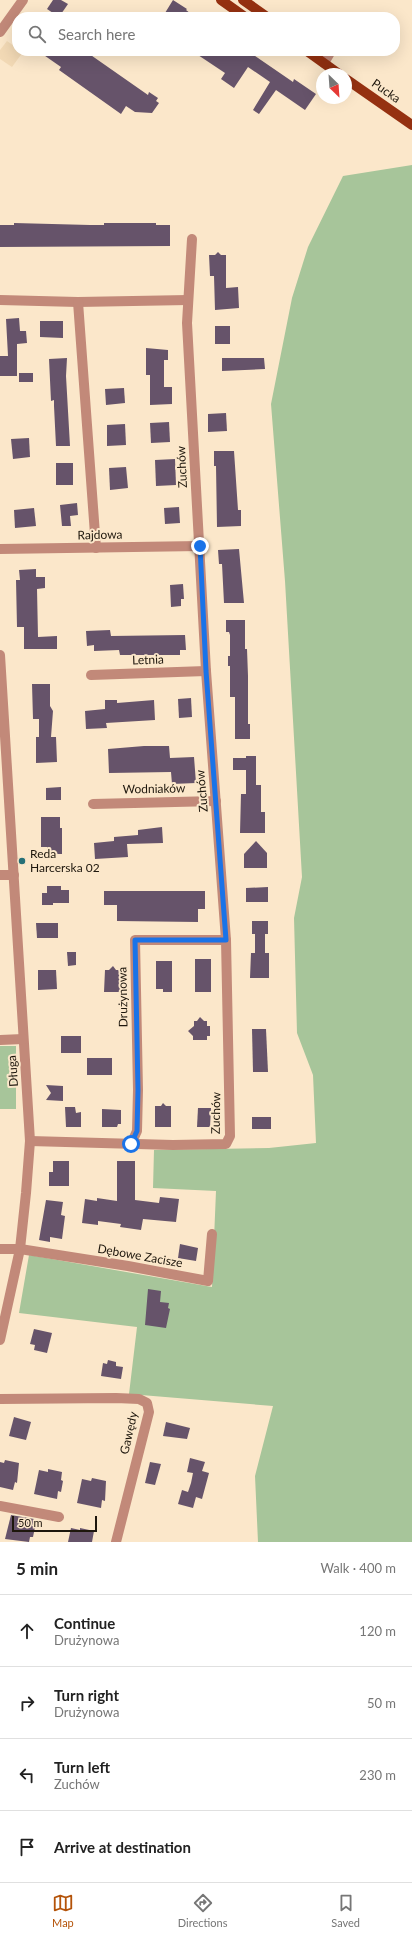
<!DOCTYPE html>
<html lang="en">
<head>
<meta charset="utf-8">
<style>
  :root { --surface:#fff; --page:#f2f2f2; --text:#222; --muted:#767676; --line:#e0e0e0; --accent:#b45309 }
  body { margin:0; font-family:Lato,sans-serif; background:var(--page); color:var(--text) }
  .compass { position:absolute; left:316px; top:68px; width:36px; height:36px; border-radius:50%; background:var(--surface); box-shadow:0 4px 16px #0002; rotate:155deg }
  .scale { position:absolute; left:12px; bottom:10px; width:85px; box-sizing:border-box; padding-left:4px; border:2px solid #1d160c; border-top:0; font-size:11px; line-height:14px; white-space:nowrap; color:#1d160c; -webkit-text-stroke:3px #fbe7ca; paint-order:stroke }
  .stop { position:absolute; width:12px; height:12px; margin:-9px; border:3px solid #1a73e8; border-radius:50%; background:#fff }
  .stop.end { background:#1a73e8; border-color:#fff; box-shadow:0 1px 4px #0008 }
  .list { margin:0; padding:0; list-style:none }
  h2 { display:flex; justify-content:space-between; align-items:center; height:52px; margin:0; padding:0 16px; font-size:17px }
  h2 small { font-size:13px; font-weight:400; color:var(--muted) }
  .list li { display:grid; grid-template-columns:26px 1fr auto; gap:12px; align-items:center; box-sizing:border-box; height:72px; padding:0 16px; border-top:1px solid var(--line) }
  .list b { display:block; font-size:15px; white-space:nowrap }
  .list p { margin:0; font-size:13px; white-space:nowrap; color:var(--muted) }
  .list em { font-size:13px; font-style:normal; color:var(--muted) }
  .icon { flex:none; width:22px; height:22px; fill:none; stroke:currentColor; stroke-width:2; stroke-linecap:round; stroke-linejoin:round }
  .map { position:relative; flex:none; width:412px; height:1542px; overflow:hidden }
  .search { position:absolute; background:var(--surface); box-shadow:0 4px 16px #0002; left:12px; right:12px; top:12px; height:44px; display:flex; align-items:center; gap:10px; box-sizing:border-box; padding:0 14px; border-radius:16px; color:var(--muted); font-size:15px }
  .sheet { height:340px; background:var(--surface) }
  nav { display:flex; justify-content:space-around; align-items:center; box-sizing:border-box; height:56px; border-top:1px solid var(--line); background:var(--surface); font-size:11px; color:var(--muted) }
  nav a { display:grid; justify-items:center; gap:2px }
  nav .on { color:var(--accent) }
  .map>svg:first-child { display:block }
</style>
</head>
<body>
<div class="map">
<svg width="412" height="1542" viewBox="0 0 412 1542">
  <rect width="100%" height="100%" fill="#fbe7ca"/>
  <polygon fill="#f2d9b5" points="7,41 17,48 17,51 23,52 12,67 0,59 0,50"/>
  <g fill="#a7c59a">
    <polygon points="412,165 412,1542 258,1542 255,1476 273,1406 129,1394 137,1327 19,1313 29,1255 212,1287 216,1191 153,1188 154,1150 269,1148 316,1143 313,1075 297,1033 294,918 302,877 285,581 271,404 292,298 308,247 343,176"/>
    <rect x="0" y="1046" width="16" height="63"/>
  </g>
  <g fill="#66536a">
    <polygon points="53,0 61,0 68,4 59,17 47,9"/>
    <polygon points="173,0 187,9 186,10 195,17 171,17 165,13"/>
    <polygon points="38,51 85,51 148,95 149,92 158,98 156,101 159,103 152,113 135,112 126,106 121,114 59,70 61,67"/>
    <polygon points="192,51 248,51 293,82 294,79 316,94 305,110 276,90 259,114 253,110 270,82 248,67 234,88 221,79 225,73"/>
    <polygon points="14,223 90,225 104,225 104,223 156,223 156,225 170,225 170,246 0,247 0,225 14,225"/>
    <polygon points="218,252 221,255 226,255 226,288 238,287 239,308 215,310 214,276 210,276 209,255 215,255"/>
    <polygon points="19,318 20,331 26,331 27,343 17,344 17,376 0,376 0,356 8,356 6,319"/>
    <polygon points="40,321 63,321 63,338 40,337"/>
    <rect x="215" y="326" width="15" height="18"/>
    <polygon points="146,348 168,350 168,360 164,360 164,387 172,387 172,404 150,405 150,375 146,375"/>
    <polygon points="67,358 66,376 70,446 56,446 54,406 54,400 51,401 49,359"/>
    <polygon points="222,358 264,358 265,369 222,371"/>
    <rect x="19" y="373" width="14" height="9"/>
    <polygon points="124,388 125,403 106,405 105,389"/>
    <polygon points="226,413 227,431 208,432 208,414"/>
    <polygon points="169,422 170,442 151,443 150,423"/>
    <polygon points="125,424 126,445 107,446 107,425"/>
    <polygon points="29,438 30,457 13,459 11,439"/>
    <polygon points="214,451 234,451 238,510 241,510 241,526 217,527 216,466 214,466"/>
    <polygon points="175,459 176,485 156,486 155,460"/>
    <rect x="56" y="463" width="17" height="22"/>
    <polygon points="126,467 128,488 110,490 109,468"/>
    <polygon points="77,503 78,515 70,516 71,526 62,526 60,505"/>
    <polygon points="179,507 180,523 165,524 164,508"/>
    <polygon points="34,508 36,526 15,528 14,510"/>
    <polygon points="239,549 244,603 224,603 222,564 219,564 218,550"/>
    <polygon points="36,569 36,577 45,577 45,588 37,589 38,637 57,636 57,649 24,649 24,627 17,627 16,580 20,580 19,570"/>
    <polygon points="183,584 184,599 181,599 181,606 171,607 170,585"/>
    <polygon points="226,620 245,620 245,649 247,649 248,676 248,724 250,724 250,739 235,739 235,697 230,697 230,666 228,666 228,656 230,656 230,635 229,632 226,632"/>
    <polygon points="110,630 111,636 185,635 186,650 180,650 180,655 120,655 119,650 94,651 94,645 87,646 86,631"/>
    <polygon points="32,684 50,684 50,706 53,711 51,737 56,737 57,762 36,763 36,737 39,737 39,719 33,719"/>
    <polygon points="191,698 192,717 179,718 178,699"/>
    <polygon points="105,700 117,700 117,703 154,700 155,720 106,723 107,728 86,729 85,711 105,709"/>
    <polygon points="144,746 169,746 170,758 194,757 196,783 172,784 171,772 109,773 108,749"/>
    <polygon points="246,756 256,756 256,785 261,785 261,812 265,812 265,833 240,833 241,794 246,794 246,770 233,770 233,758 246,758"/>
    <polygon points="61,787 61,800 46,800 46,788"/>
    <polygon points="41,817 60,817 60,828 62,828 62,854 47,854 47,847 41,847"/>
    <polygon points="162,827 163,843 127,844 128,857 95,859 94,843 114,841 114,837 138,835 138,830"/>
    <polygon points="256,841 267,853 267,868 244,868 244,854"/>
    <polygon points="47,886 61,886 61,890 69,890 69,903 53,903 53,905 42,905 42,893 47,893"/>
    <polygon points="268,887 268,902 246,902 246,888"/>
    <polygon points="104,891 205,891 205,909 198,909 198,922 117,921 117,905 104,905"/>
    <polygon points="252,921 268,921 268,934 265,934 265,953 269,953 269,978 250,978 251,953 255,953 255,934 252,934"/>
    <polygon points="36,923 58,923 58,938 37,938"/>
    <polygon points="67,952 76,952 76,965 68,966"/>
    <rect x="195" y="959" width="16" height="33"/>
    <polygon points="156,961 172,961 172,992 163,992 163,989 156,989"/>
    <polygon points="113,966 116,970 120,970 120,992 104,992 105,970 109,970"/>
    <polygon points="38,970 56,970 57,989 38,990"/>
    <polygon points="200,1017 204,1021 207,1021 207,1026 210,1026 210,1036 207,1036 207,1040 193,1040 193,1036 188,1031 194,1026 194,1021 197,1021"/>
    <polygon points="252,1029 266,1029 268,1072 253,1072"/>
    <rect x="61" y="1036" width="20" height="17"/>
    <rect x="87" y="1058" width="25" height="17"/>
    <polygon points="46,1085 63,1086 63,1101 46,1100 51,1093"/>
    <polygon points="163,1103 166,1106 171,1106 171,1127 155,1127 155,1106 161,1106"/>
    <polygon points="65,1107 75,1107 76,1113 81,1112 81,1127 66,1127"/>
    <polygon points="198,1108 211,1108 210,1127 197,1127"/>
    <polygon points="102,1109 121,1110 121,1124 118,1124 117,1127 102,1127"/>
    <rect x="252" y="1117" width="19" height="12"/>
    <polygon points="53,1161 69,1161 69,1186 49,1186 49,1172 53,1172"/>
    <polygon points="117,1161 135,1161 135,1200 159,1203 160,1197 179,1199 176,1222 143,1219 141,1230 120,1227 121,1224 98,1221 98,1225 82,1223 85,1199 97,1201 97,1198 117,1201"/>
    <polygon points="46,1200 63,1202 61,1215 65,1216 62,1239 50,1237 50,1242 39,1240"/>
    <polygon points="180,1244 198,1248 196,1261 178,1258"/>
    <polygon points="148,1289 161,1291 160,1302 169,1303 168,1308 170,1309 166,1328 145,1325"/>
    <polygon points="34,1329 52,1333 47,1353 34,1350 35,1345 30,1344"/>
    <polygon points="108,1360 116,1362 116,1366 123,1367 121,1379 101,1376 103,1363 107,1364"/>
    <polygon points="14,1417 31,1422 26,1440 9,1436"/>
    <polygon points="166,1422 190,1428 187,1439 163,1436"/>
    <polygon points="190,1458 205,1462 202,1471 209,1473 202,1499 196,1497 193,1508 178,1504 182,1490 188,1492 191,1483 193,1473 187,1472"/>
    <polygon points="5,1460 19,1463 17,1483 15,1482 13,1490 0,1487 0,1462 4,1463"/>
    <polygon points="150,1462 161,1464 155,1485 145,1483"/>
    <polygon points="48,1469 62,1472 61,1480 63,1481 61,1492 58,1491 57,1499 34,1494 39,1470 48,1472"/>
    <polygon points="92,1478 106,1481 105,1501 102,1500 101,1508 77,1503 82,1479 91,1481"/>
    <polygon points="11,1515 34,1519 32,1526 35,1527 33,1537 30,1537 29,1542 5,1539"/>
    <polygon points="71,1528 80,1530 80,1528 94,1531 92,1542 68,1542"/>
  </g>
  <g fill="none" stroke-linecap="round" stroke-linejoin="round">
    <g stroke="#c28979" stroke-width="10">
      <polyline points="0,32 23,0"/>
      <polyline points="324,63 331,51"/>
      <polyline points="0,300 78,302 188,300"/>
      <polyline points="78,302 96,548"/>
      <polyline points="0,549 200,546"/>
      <polyline points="0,655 30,1141 26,1193 20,1249 0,1340"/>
      <polyline points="91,675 206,671"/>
      <polyline points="93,804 216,801"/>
      <polyline points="0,875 14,875"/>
      <polyline points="0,1040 23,1039"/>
      <polyline points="30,1141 173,1145 226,1144 230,1136 226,940 206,671 187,323 192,239"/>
      <polyline points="131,1144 137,1131 138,1090 135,940 226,940"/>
      <polyline points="0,1249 20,1249 128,1266 208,1281 212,1234"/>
      <polyline points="0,1399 116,1398 139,1399 147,1403 149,1412 116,1542"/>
      <polyline points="0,1506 59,1517"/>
    </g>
    <g stroke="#953111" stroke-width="10">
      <polyline points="221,0 245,17"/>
      <polyline points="243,0 267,17"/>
      <polyline points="307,51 339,74"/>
      <polyline points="346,79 412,125"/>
    </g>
  </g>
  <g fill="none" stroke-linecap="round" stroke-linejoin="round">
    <polyline stroke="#1a73e8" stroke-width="5" points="131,1144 137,1131 138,1090 135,940 226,940 206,671 200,546"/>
  </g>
  <circle fill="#267077" stroke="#fbe7ca" stroke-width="1.5" cx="22" cy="861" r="4"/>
  <g text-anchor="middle" stroke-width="4" stroke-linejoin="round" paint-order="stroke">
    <g font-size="12" fill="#1d160c" stroke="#fbe7ca">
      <text transform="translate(386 91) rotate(35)" y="4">Pucka</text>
      <text transform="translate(182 467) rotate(-93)" y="4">Zuchów</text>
      <text transform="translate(100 535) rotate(-1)" y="4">Rajdowa</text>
      <text transform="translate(148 660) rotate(-2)" y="4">Letnia</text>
      <text transform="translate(154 789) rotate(-1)" y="4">Wodniaków</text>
      <text transform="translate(202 791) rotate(-95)" y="4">Zuchów</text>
      <text transform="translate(123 997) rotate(-91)" y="4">Drużynowa</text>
      <text transform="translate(13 1071) rotate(-94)" y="4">Długa</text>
      <text transform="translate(216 1113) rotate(-89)" y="4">Zuchów</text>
      <text transform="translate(140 1256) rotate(10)" y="4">Dębowe Zacisze</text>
      <text transform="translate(129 1433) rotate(-77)" y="4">Gawędy</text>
    </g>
    <g font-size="12" fill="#1d160c" stroke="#fbe7ca" text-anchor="start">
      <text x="30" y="858">Reda<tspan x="30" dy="14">Harcerska 02</tspan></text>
    </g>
  </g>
</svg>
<svg class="compass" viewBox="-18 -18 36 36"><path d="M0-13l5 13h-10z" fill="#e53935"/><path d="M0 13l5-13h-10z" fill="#767676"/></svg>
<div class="scale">50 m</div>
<div class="stop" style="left:131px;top:1144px"></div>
<div class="stop end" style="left:200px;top:546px"></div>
<div class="search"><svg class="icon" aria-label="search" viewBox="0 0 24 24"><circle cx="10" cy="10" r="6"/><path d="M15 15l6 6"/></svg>Search here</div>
</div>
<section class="sheet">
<h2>5 min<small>Walk · 400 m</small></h2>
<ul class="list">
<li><svg class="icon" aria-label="ahead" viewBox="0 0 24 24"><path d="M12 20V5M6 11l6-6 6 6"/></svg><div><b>Continue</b><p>Drużynowa</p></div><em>120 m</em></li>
<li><svg class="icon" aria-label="right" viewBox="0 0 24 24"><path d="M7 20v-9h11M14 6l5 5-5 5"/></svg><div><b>Turn right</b><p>Drużynowa</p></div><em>50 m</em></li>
<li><svg class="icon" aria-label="left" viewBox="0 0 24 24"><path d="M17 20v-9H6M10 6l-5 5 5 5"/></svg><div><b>Turn left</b><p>Zuchów</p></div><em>230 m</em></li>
<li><svg class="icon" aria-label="arrive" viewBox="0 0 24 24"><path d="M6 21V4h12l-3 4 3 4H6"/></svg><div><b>Arrive at destination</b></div></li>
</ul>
</section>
<nav>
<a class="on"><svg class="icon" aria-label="map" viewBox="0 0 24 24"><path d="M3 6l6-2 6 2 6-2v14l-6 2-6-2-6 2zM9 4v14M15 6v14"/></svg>Map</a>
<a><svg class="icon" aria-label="directions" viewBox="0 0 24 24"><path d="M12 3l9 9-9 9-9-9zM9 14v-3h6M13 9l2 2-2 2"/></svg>Directions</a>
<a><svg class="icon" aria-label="saved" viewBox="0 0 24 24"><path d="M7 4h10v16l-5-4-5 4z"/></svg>Saved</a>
</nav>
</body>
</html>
